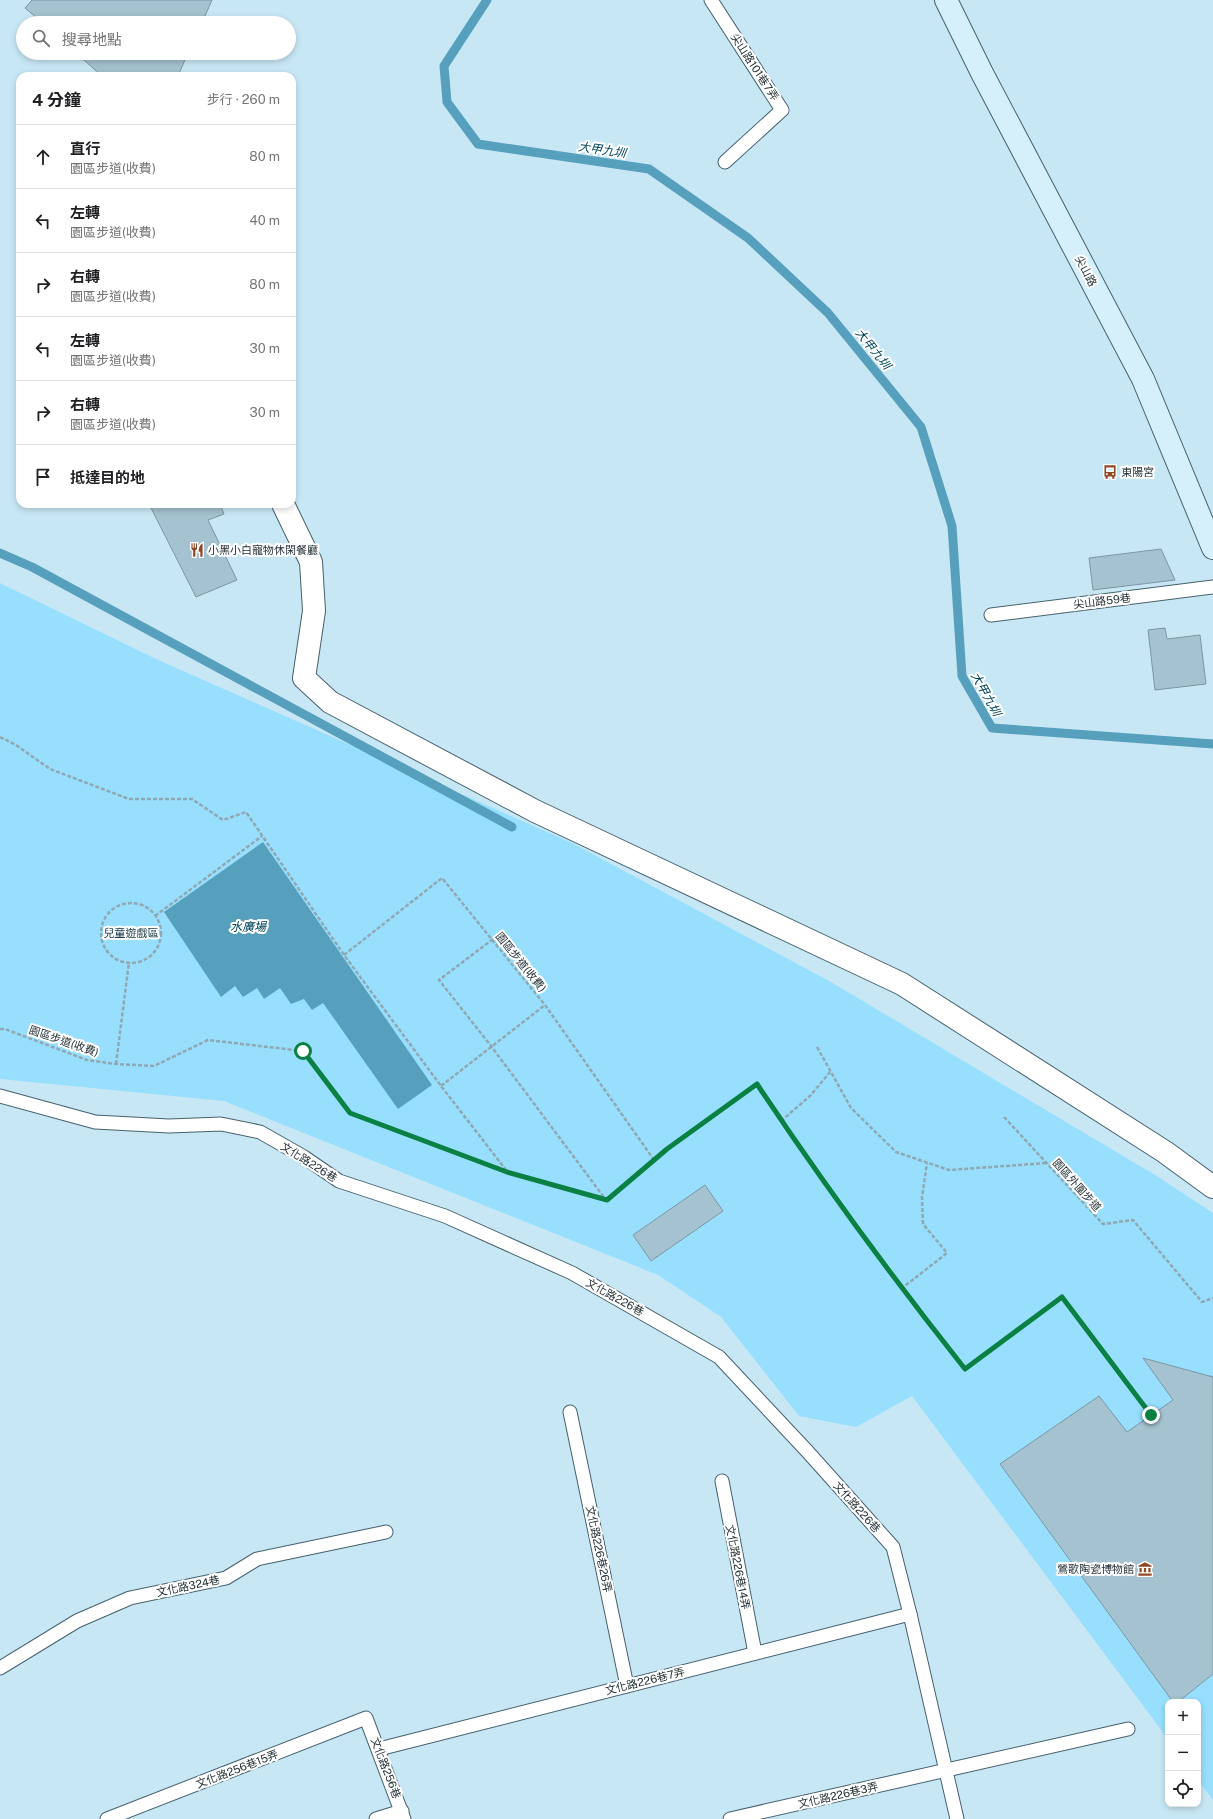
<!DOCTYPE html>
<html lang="zh-TW">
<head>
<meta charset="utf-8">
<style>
  :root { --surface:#fff; --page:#f6f6f6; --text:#202124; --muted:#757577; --line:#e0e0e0 }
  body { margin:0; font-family:"Public Sans","Noto Sans TC",sans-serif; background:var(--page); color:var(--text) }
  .controls { position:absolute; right:12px; bottom:12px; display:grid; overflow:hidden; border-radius:8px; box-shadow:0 2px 6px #0003 }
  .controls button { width:36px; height:36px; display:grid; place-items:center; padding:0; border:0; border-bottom:1px solid var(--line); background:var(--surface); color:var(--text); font:20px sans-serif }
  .stop { position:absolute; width:12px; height:12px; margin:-9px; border:3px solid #0b8043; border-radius:50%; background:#fff }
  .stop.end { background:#0b8043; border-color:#fff; box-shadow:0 1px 4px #0008 }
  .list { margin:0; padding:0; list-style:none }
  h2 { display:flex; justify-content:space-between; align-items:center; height:52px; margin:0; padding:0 16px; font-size:17px }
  h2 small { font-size:13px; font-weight:400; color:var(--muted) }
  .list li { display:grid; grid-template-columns:26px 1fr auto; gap:12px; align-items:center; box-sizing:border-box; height:64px; padding:0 16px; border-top:1px solid var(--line) }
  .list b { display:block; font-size:15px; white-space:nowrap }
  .list p { margin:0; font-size:13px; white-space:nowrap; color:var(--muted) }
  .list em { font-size:13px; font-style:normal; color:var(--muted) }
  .icon { flex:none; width:22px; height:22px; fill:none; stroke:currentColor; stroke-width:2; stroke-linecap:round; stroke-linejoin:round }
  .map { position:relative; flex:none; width:1213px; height:1819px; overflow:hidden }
  .search { position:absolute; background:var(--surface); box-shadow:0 2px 6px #0003; left:16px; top:16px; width:280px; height:44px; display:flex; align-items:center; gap:10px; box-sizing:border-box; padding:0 14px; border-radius:22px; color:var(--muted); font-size:15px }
  .panel { position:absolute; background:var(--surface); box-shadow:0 2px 6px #0003; left:16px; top:72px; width:280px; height:436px; border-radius:12px }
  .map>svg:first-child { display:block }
</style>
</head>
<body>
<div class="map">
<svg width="1213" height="1819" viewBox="0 0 1213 1819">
  <rect width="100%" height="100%" fill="#c8e7f5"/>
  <polygon fill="#98dffe" points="0,583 156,659 572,843 831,982 1155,1175 1213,1213 1213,1800 1198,1780 1198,1702 1168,1702 1168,1739 912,1396 856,1427 799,1416 721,1317 658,1275 224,1101 0,1079"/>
  <polygon fill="#56a0bd" points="263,842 432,1085 398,1109 323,1003 312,1010 304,999 291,1004 280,988 264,999 257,988 243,997 235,986 221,997 164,912"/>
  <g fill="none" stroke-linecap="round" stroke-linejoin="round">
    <g stroke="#56a0bd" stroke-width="9">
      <polyline points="487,0 444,66 447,102 478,144 649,169 748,238 828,313 921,427 952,526 962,676 992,728 1213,744"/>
      <polyline points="0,553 32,567 512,827"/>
    </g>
  </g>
  <g fill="#a4c2cf" stroke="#7a97a3">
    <polygon points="32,0 212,0 202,23 43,23 25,8"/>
    <polygon points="76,53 188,53 178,76 102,76"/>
    <polygon points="149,504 220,504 224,514 208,520 237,580 196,597"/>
    <polygon points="1161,549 1175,580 1093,590 1089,558"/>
    <polygon points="1165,628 1167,639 1200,635 1206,684 1155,690 1148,630"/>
    <polygon points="705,1185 723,1211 651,1261 633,1235"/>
    <polygon points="1143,1358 1213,1377 1213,1674 1178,1702 1173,1702 1000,1464 1099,1396 1127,1432 1173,1400"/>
  </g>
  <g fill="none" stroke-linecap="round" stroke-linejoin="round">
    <defs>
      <g id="lane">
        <polyline points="711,0 782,110 725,162"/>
        <polyline points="991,615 1213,587"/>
        <polyline points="0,1096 95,1122 169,1126 221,1124 260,1132 304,1157 339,1181 445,1216 572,1273 719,1357 807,1451 893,1547 910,1614 957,1819"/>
        <polyline points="570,1412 627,1686"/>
        <polyline points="722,1481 755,1653"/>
        <polyline points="0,1668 77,1621 130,1598 226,1578 257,1559 386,1532"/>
        <polyline points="379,1749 910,1614"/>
        <polyline points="107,1819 366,1718 404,1819"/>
        <polyline points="376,1819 402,1811"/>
        <polyline points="730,1819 1128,1729"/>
      </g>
      <polyline id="street" points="283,504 311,562 314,611 304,678 330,702 535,811 902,984 1165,1152 1213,1187"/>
      <polyline id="secondary" points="946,0 982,73 1143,379 1213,548"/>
    </defs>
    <use href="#lane" stroke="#45616d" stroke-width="15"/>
    <use href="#street" stroke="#45616d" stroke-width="24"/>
    <use href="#secondary" stroke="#45616d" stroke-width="24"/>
    <g stroke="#8fa8b2" stroke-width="2.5" stroke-dasharray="4 2" stroke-linecap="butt">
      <polyline points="0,737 16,745 50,769 129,799 192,799 223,820 246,812 344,955 441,1086 506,1170"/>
      <circle cx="131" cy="933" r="30"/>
      <polyline points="155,916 262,836"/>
      <polyline points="493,939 439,980 491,1046 606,1200"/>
      <polyline points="344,955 442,878 545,1005 654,1160"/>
      <path d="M0,1029H5L87,1060L116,1064L154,1066L208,1040L303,1051L350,1113L507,1172L607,1200L667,1149L757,1084C822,1182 892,1277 965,1369L1062,1297L1151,1415"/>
      <polyline points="817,1047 851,1108 896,1152 949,1170 1047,1163"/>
      <polyline points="116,1064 129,962"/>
      <polyline points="441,1086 545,1005"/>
      <polyline points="1004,1117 1103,1224 1133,1220 1202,1302 1213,1298"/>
      <polyline points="781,1121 810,1096 830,1072"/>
      <polyline points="901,1289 947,1253 923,1224 922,1197 927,1163"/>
    </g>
    <use href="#lane" stroke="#fff" stroke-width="13"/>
    <use href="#street" stroke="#fff" stroke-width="22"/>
    <use href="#secondary" stroke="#d5f0fb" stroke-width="22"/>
  </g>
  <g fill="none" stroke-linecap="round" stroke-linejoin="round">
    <path stroke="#0b8043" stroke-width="5" d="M303,1051L350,1113L507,1172L607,1200L667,1149L757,1084C822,1182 892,1277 965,1369L1062,1297L1151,1415"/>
  </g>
  <defs>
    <symbol id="bus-bare" viewBox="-9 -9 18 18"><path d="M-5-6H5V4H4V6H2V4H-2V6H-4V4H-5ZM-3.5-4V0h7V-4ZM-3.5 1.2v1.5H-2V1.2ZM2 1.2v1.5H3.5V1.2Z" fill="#904924" stroke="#fff" stroke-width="2.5" paint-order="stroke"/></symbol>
    <symbol id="restaurant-bare" viewBox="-9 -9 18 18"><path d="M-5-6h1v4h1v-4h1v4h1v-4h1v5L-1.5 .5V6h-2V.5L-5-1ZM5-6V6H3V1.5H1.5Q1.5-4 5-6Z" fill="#904924" stroke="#fff" stroke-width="2.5" paint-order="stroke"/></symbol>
    <symbol id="museum-bare" viewBox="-9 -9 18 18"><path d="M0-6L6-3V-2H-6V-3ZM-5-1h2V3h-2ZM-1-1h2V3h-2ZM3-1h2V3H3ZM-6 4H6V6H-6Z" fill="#904924" stroke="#fff" stroke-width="2.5" paint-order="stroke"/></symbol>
  </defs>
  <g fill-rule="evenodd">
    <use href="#bus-bare" x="1100" y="462" width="20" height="20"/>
    <use href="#restaurant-bare" x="187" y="540" width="20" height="20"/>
    <use href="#museum-bare" x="1135" y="1559" width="20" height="20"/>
  </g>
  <g text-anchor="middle" stroke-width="4" stroke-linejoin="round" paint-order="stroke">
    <g font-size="11" fill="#253136" stroke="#fff">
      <text transform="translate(755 67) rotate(57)" y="4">尖山路101巷7弄</text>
      <text transform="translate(1086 271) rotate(62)" y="4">尖山路</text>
      <text transform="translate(1102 601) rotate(-7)" y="4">尖山路59巷</text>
      <text transform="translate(521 962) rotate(51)" y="4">園區步道(收費)</text>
      <text transform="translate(64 1041) rotate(19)" y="4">園區步道(收費)</text>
      <text transform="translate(309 1162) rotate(32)" y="4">文化路226巷</text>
      <text transform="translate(1077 1185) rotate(48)" y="4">園區外圍步道</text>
      <text transform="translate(615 1297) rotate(29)" y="4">文化路226巷</text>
      <text transform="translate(857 1507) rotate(48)" y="4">文化路226巷</text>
      <text transform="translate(599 1549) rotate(78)" y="4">文化路226巷26弄</text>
      <text transform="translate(738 1567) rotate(79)" y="4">文化路226巷14弄</text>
      <text transform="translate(188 1586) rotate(-12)" y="4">文化路324巷</text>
      <text transform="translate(645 1681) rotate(-14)" y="4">文化路226巷7弄</text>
      <text transform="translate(386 1768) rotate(69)" y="4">文化路256巷</text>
      <text transform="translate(237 1769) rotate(-21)" y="4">文化路256巷15弄</text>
      <text transform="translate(838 1795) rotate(-13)" y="4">文化路226巷3弄</text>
    </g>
    <g font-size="11" fill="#253136" stroke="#fff" text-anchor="start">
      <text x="1121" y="476">東陽宮</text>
      <text x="208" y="554">小黑小白寵物休閑餐廳</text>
      <text x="1134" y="1573" text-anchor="end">鶯歌陶瓷博物館</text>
    </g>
    <g font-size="11" fill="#183b48" stroke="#fff">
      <text x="131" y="937">兒童遊戲區</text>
    </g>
    <g font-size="12" font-style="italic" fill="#004358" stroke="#fff">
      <text transform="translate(602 150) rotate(8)" y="4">大甲九圳</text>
      <text transform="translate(873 349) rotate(51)" y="4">大甲九圳</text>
      <text transform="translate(986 694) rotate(61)" y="4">大甲九圳</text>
      <text x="248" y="931">水廣場</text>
    </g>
  </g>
</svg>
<div class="controls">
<button>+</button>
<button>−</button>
<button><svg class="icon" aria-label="locate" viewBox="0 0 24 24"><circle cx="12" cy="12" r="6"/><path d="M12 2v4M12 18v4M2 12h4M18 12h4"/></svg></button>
</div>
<div class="stop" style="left:303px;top:1051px"></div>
<div class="stop end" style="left:1151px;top:1415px"></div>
<div class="search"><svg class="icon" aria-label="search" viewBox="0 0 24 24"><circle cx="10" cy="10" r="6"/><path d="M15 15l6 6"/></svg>搜尋地點</div>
<section class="panel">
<h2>4 分鐘<small>步行 · 260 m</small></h2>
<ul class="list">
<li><svg class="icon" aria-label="ahead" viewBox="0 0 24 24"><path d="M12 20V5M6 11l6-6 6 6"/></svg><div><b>直行</b><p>園區步道(收費)</p></div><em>80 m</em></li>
<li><svg class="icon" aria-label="left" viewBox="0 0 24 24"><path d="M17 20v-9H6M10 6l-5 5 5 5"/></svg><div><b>左轉</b><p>園區步道(收費)</p></div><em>40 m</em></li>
<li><svg class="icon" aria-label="right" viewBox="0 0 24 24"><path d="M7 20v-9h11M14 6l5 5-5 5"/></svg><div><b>右轉</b><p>園區步道(收費)</p></div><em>80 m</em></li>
<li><svg class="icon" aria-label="left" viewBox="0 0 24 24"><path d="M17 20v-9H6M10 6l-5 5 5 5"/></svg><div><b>左轉</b><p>園區步道(收費)</p></div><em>30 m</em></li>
<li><svg class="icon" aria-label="right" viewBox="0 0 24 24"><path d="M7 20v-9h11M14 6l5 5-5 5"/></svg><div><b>右轉</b><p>園區步道(收費)</p></div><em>30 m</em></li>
<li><svg class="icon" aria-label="arrive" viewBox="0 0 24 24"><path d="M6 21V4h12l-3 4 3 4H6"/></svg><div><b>抵達目的地</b></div></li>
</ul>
</section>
</div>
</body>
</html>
